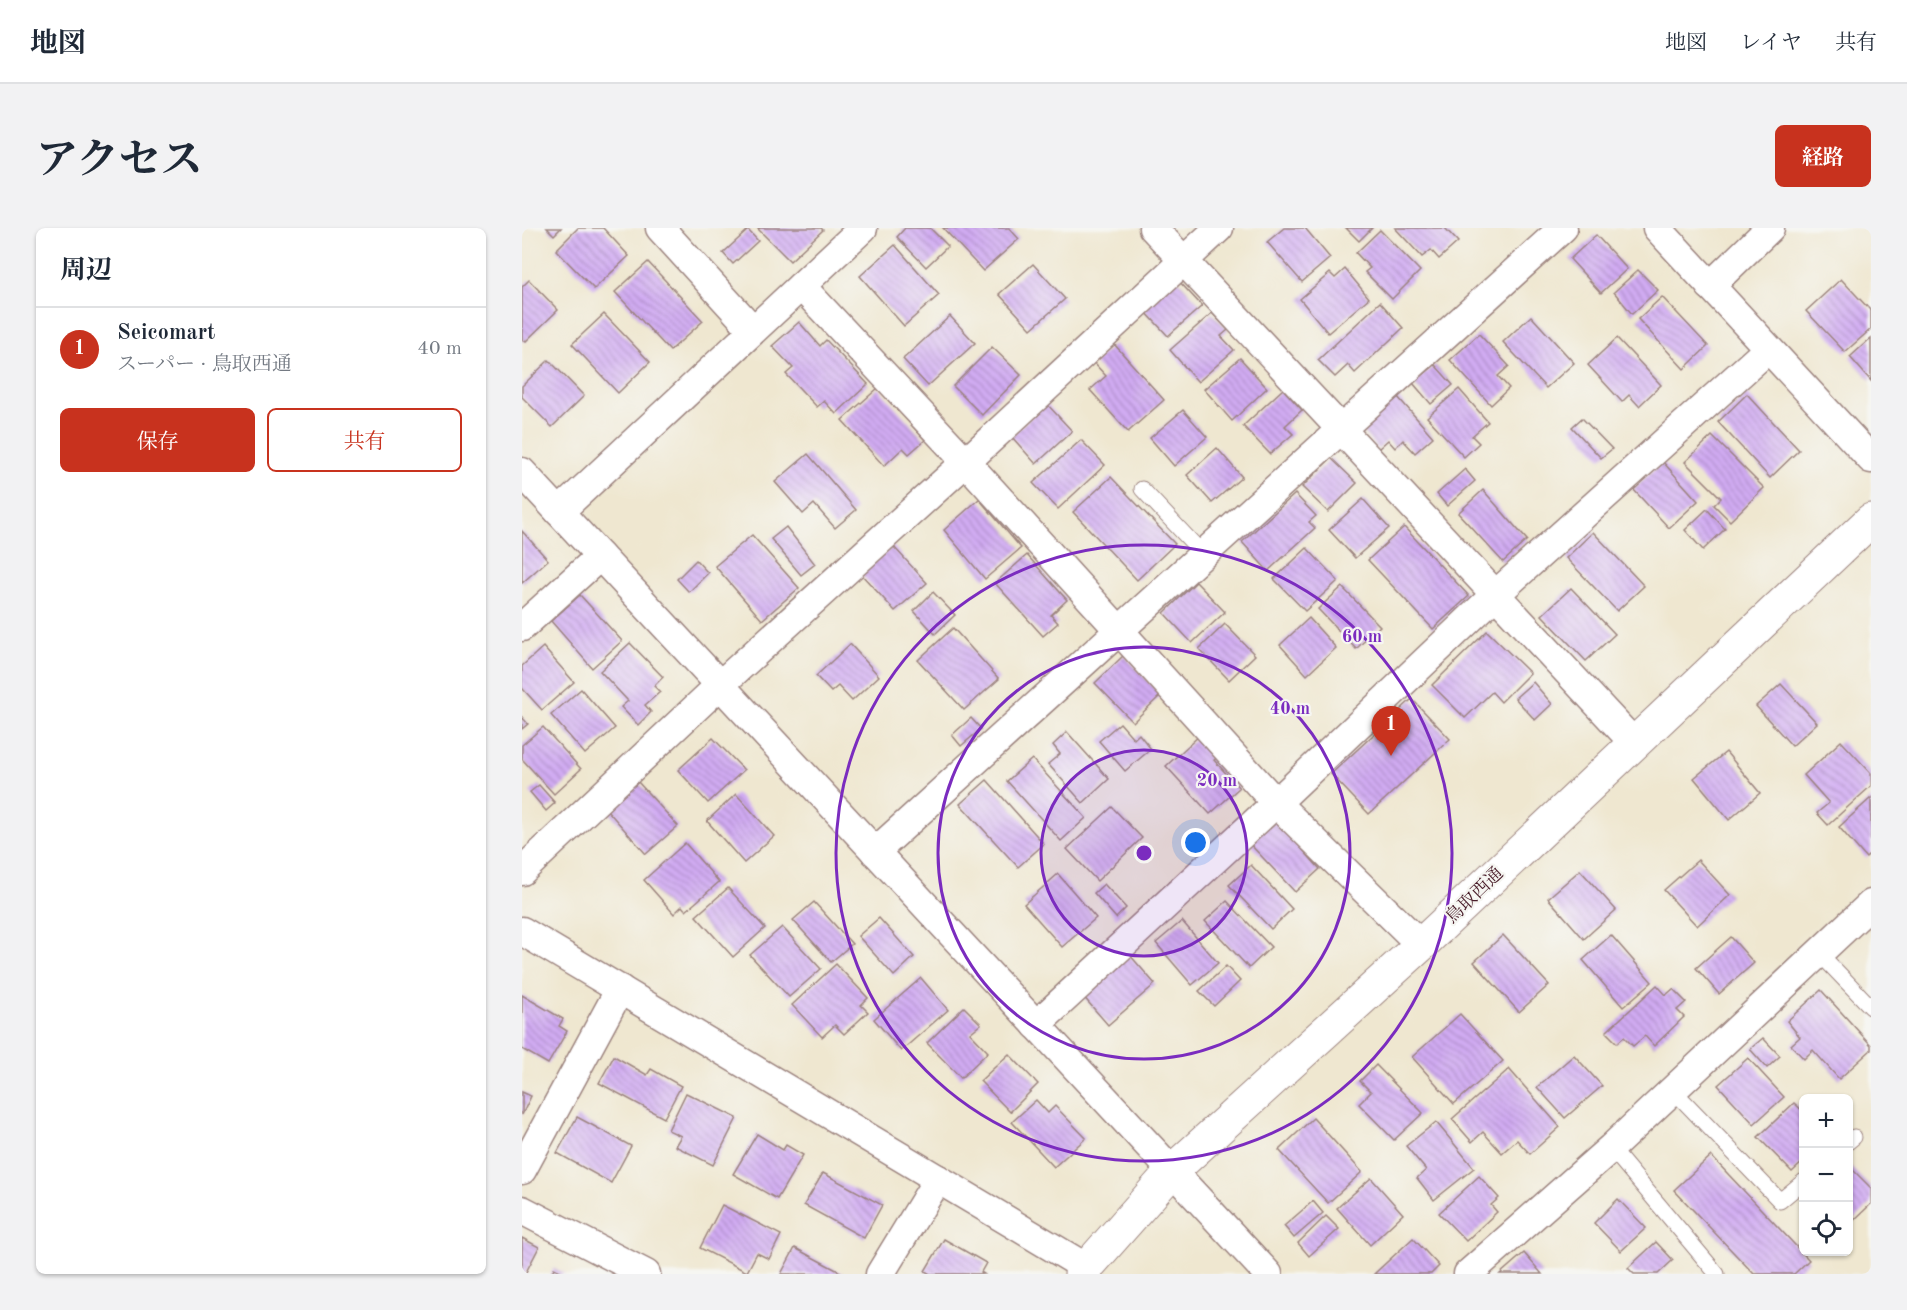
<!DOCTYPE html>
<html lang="ja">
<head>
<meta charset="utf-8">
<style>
  :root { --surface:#fff; --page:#f2f2f3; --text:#1f2937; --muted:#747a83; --line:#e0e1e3; --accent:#c8321e }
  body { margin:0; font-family:"Old Standard TT","Noto Serif JP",serif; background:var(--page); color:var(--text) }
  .controls { position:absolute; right:18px; bottom:18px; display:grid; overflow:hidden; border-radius:9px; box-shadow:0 2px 4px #0004 }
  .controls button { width:54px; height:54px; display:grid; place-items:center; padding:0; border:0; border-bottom:2px solid var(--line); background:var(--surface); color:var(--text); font:30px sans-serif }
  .you { position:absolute; left:674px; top:615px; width:21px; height:21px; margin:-15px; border:4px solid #fff; border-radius:50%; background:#1a73e8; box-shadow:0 0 0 9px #1a73e833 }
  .badge { display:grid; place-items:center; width:39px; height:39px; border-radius:50%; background:var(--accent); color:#fff; font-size:20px; font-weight:700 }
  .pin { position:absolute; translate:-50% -50px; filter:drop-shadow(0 2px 3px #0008) }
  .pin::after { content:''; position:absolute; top:32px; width:21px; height:18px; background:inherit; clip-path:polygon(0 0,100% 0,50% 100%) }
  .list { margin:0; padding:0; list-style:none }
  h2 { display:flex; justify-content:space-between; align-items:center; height:78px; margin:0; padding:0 24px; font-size:26px }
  h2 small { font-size:20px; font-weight:400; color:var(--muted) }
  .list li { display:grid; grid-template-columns:39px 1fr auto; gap:18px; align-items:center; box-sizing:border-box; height:84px; padding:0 24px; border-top:2px solid var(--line) }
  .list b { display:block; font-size:22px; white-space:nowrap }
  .list p { margin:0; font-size:20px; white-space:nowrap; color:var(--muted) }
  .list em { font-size:20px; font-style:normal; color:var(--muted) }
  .actions { display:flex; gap:12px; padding:18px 24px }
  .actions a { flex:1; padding:14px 0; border:2px solid var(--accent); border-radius:9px; text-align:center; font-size:21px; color:var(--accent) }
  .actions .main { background:var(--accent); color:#fff }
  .icon { flex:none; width:33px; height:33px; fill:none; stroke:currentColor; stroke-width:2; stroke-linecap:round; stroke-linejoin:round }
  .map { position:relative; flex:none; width:1349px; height:1046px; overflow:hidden; border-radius:9px }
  header { display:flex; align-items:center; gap:36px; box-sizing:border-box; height:84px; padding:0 30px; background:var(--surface); border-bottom:2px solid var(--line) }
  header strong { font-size:28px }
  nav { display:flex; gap:33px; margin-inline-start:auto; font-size:21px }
  .intro { display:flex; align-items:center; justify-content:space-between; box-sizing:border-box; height:144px; padding:0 36px }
  h1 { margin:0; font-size:42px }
  .button { padding:15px 27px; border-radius:9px; background:var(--accent); color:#fff; font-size:21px; font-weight:700 }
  main { display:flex; gap:36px; padding:0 36px }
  aside { flex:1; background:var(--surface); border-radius:9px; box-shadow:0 2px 4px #0004 }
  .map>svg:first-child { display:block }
</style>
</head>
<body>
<header>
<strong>地図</strong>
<nav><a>地図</a><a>レイヤ</a><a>共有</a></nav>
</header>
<div class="intro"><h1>アクセス</h1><a class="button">経路</a></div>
<main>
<aside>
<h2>周辺<small></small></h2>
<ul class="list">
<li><span class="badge">1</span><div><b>Seicomart</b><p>スーパー · 鳥取西通</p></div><em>40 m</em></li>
</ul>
<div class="actions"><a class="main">保存</a><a>共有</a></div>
</aside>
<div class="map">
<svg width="1349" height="1046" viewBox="0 0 1349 1046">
  <defs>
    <pattern id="building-back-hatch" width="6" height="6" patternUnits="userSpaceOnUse" patternTransform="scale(1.5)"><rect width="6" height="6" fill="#d1acf3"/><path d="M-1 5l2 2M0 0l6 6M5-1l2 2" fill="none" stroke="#ac8bc5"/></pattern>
  </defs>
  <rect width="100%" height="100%" fill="#f6f6f2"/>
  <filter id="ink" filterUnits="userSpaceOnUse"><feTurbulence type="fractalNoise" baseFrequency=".0167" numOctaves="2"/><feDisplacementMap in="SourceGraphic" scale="12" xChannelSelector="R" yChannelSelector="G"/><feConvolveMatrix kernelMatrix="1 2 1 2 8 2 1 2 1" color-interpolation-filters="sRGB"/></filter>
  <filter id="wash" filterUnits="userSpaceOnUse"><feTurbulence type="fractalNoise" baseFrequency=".008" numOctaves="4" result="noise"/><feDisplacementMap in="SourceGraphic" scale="24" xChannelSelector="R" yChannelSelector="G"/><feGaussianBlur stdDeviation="1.35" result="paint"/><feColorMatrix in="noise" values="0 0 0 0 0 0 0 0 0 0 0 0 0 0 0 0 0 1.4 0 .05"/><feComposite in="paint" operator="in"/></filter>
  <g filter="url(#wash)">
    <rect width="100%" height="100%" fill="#efe7d0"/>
    <g id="blocks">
      <g fill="url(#building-back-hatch)">
        <polygon points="25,0 39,0 32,7"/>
        <polygon points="56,0 81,0 107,28 72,61 34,22"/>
        <polygon points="238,0 299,0 301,2 268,33 236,1"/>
        <polygon points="383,0 408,0 426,18 404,39 375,9"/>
        <polygon points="421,0 487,0 497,11 461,43"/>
        <polygon points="762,0 783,0 808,30 780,54 745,14"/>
        <polygon points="824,0 850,0 837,13"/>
        <polygon points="873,0 923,0 936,14 917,31 909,22 900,29"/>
        <polygon points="226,2 236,13 211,36 201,25"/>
        <polygon points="858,2 898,43 870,71 843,44 848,40 834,25"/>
        <polygon points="1074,7 1105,41 1079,65 1048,31"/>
        <polygon points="373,17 417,67 382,98 338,48"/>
        <polygon points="126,34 181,93 148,123 93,64"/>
        <polygon points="511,36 543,71 509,101 477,66"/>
        <polygon points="823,41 847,70 806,105 778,71 808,45 813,50"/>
        <polygon points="1116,42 1136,62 1110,86 1092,64"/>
        <polygon points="654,50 680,78 646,108 621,81"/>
        <polygon points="1319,51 1349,83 1349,101 1323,124 1284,83"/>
        <polygon points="7,52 36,82 3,114 0,112 0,59"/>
        <polygon points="1140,69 1186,118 1162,141 1116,91"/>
        <polygon points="858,74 881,100 833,145 826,137 813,149 796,132"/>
        <polygon points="690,85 706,102 699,108 712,122 676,154 648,122"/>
        <polygon points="82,86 128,134 96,165 50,116"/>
        <polygon points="428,88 453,115 406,158 381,131"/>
        <polygon points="1009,88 1052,135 1024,160 981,114"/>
        <polygon points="277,94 298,118 304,112 346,156 314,186 302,173 295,179 264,146 271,140 250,118"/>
        <polygon points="957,106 987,138 976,148 987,160 969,177 928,132"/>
        <polygon points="1095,110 1139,157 1117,178 1107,167 1100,174 1066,137"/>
        <polygon points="1349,110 1349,153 1328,129"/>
        <polygon points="592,116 642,172 606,204 568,162 584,148 572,135"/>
        <polygon points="470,119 499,147 460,187 431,158"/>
        <polygon points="718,130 745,160 710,193 682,161"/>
        <polygon points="27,132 62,168 30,199 0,169 0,158"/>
        <polygon points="913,137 931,157 909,176 891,155"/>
        <polygon points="356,160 403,212 387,226 381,220 362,238 320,192"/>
        <polygon points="761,161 780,182 763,198 771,206 748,226 721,198"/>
        <polygon points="937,161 966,194 950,208 957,215 942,229 905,189"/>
        <polygon points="1225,166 1277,222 1248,250 1196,194"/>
        <polygon points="875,168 911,209 893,225 881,212 873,220 866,212 856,221 837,200"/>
        <polygon points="524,175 550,203 514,236 489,208"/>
        <polygon points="661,182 685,209 652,238 628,210"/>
        <polygon points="1060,190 1090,221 1079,230 1050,199"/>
        <polygon points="1190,208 1242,260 1208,293 1192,277 1199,270 1163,234"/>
        <polygon points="559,212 583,237 536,281 511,255"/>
        <polygon points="695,220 720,249 690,275 665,247"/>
        <polygon points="286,226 334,282 313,300 292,276 281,286 253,254"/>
        <polygon points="809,230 835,255 806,284 780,259"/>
        <polygon points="1141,234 1176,273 1147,300 1111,261"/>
        <polygon points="943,241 953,253 925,278 915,266"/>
        <polygon points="589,249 653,316 615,352 551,284"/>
        <polygon points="961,262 1005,312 981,334 936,285"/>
        <polygon points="773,266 794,288 787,294 793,300 746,343 720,314"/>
        <polygon points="457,271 499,320 463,351 422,302"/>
        <polygon points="841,271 867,300 833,330 807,302"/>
        <polygon points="1185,281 1203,301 1181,322 1163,302"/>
        <polygon points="264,299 293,336 279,347 249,311"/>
        <polygon points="882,299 947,368 911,401 846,332"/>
        <polygon points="0,303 26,332 0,355"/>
        <polygon points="1071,304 1122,358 1095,383 1044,330"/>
        <polygon points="230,307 277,360 240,392 193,338"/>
        <polygon points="371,318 405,355 373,383 339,346"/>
        <polygon points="785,320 816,353 783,383 752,351"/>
        <polygon points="505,327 545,372 529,387 536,395 521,408 473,355"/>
        <polygon points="174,332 186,345 167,364 155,351"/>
        <polygon points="674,354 703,384 670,415 642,385"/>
        <polygon points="820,359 858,398 834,421 796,381"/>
        <polygon points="1049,360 1093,406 1064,433 1020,387"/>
        <polygon points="411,364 433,387 413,406 392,383"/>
        <polygon points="58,367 100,413 70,440 29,393"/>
        <polygon points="787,390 814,420 785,447 758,417"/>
        <polygon points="703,396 733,427 707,452 677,421"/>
        <polygon points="431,400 477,451 442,482 396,432"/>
        <polygon points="965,403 1008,445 979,474 970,464 943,490 910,457"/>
        <polygon points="108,415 141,449 132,458 138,464 123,477 129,484 116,497 99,479 106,473 78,443"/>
        <polygon points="328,416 357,448 330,473 316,458 309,464 294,448"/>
        <polygon points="21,419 52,454 20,482 0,460 0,438"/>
        <polygon points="602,427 639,467 611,494 573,455"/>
        <polygon points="1011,454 1030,476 1013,492 993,470"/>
        <polygon points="1259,456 1295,495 1270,518 1234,478"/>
        <polygon points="59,461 93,500 63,526 29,487"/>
        <polygon points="890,471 928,511 847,586 809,546"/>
        <polygon points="0,489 6,496 0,501"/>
        <polygon points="449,490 459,501 439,518 430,507"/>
        <polygon points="598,495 612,511 617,506 629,521 603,543 577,513"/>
        <polygon points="21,499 59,541 32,566 0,531 0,517"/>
        <polygon points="545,504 587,551 561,575 526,536 538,526 531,517"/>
        <polygon points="678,507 697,528 692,532 717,560 688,586 644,538"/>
        <polygon points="191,510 222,542 186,575 156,542"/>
        <polygon points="1319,513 1349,545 1349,558 1306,597 1295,585 1307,575 1282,547"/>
        <polygon points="1204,524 1238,565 1207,592 1172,550"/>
        <polygon points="510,531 564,590 539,613 485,553"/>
        <polygon points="465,552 522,616 496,639 438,576"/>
        <polygon points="116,554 156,598 124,626 85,582"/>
        <polygon points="17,557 33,575 24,583 8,564"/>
        <polygon points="214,566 252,608 222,635 185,593"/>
        <polygon points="1349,570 1349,625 1344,630 1317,599"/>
        <polygon points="590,579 620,610 575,653 545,621"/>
        <polygon points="753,591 798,641 773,664 727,615"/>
        <polygon points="163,615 197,654 164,683 160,678 152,686 122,652"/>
        <polygon points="1176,632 1208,667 1175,698 1142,662"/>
        <polygon points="729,637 770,681 749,701 707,657"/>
        <polygon points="1058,642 1094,682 1062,711 1026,670"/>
        <polygon points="536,646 574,690 540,719 502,676"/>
        <polygon points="582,656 604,680 594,690 572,665"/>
        <polygon points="206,660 243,700 211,729 174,688"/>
        <polygon points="705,673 749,719 727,740 683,693"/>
        <polygon points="292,674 330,716 309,734 271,692"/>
        <polygon points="357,690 392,729 372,748 336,708"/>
        <polygon points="660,693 696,735 670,757 634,715"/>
        <polygon points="260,699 299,741 267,769 228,727"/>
        <polygon points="981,707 1027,757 997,784 952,734"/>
        <polygon points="1089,707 1130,754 1101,779 1061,732"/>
        <polygon points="1209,709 1232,735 1197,766 1174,740"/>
        <polygon points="607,726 633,756 586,797 560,767"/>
        <polygon points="314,736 346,770 339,777 346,784 322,806 313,797 300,809 270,777"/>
        <polygon points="704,738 718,753 692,778 677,763"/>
        <polygon points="399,750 426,782 379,823 352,791"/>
        <polygon points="1135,757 1144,767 1151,761 1164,774 1155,782 1162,789 1132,818 1123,808 1111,818 1102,809 1095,815 1084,804"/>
        <polygon points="1299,762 1349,817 1349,822 1317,851 1291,822 1282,831 1269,817 1278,809 1265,793"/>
        <polygon points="0,767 41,791 37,798 45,803 26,836 0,821"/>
        <polygon points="442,779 459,796 448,805 466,824 439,850 405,815"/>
        <polygon points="938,786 981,833 932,876 890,829"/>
        <polygon points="1241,810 1258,828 1245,840 1228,821"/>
        <polygon points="487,826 516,856 488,884 458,853"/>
        <polygon points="1052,827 1080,858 1043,890 1015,859"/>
        <polygon points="92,828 125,847 129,841 159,858 142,890 77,855"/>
        <polygon points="1226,830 1262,869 1232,896 1196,857"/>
        <polygon points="854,837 901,885 872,912 837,876 849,864 838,853"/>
        <polygon points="987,841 1038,899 1008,926 995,912 980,925 961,904 950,914 930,891"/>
        <polygon points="0,864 9,868 0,887"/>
        <polygon points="164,865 215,890 191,937 153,918 159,908 146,902"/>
        <polygon points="514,872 526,885 533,878 564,910 532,939 490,894"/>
        <polygon points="1272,875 1282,884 1282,933 1270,944 1236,909"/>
        <polygon points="55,889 109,918 89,955 35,925"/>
        <polygon points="791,890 840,944 806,975 757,922"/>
        <polygon points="914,894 952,940 912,972 895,950 904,942 884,918"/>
        <polygon points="235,906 261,922 264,917 281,927 255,971 211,946"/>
        <polygon points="1189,928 1287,1032 1272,1046 1232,1046 1152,962"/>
        <polygon points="1326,937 1349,960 1349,976 1330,994 1326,991"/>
        <polygon points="301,945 360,977 342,1010 282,977"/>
        <polygon points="957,948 977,970 969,977 975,984 944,1013 917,985"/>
        <polygon points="849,950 881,986 848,1017 815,980"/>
        <polygon points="1096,971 1124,1000 1099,1023 1072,995"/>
        <polygon points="791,973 801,985 772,1010 762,998"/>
        <polygon points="200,977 259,1007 247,1031 235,1025 225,1044 178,1020"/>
        <polygon points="804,988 817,1001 787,1028 776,1015"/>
        <polygon points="0,1010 17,1019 3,1046 0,1046"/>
        <polygon points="891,1010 917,1038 909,1046 852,1046"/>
        <polygon points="422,1011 464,1035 459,1044 462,1046 408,1046 403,1043"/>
        <polygon points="1134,1014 1151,1032 1136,1046 1112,1046 1106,1040"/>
        <polygon points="273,1020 322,1046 259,1046"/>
        <polygon points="1002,1025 1020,1046 978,1046"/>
        <polygon points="32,1040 44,1046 29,1046"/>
      </g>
    </g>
  </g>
  <g filter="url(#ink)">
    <use href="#blocks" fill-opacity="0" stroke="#9c837e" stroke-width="1.5"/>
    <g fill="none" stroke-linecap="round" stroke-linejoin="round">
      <defs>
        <g id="service">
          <polyline points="620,261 681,326"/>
          <polyline points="1297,725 1349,779"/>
          <polyline points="1151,862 1258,973 1282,953"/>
          <polyline points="1326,914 1332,909"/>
          <polyline points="1089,920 1195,1046"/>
        </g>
        <g id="minor">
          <polyline points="138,0 231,102"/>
          <polyline points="631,0 1112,515"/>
          <polyline points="1135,0 1349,231"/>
          <polyline points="279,58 444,234 754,575 899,717"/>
          <polyline points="1188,58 1248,0"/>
          <polyline points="0,244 746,1046"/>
          <polyline points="37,284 341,0"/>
          <polyline points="0,399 78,328"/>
          <polyline points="353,624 1041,0"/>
          <polyline points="0,643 198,457 444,234 697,0"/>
          <polyline points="0,703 565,1040"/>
          <polyline points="514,797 754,575 973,367 1246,121"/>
          <polyline points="0,942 98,761"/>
          <polyline points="0,982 124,1046"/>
          <polyline points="358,1046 416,951"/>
          <polyline points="946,1046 1089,920 1349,676"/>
        </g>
        <polyline id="tertiary" points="559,1046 650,943 899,717 1349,292"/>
      </defs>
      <use href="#service" stroke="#9c837e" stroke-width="17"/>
      <use href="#minor" stroke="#9c837e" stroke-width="31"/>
      <use href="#tertiary" stroke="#9c837e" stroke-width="35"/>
      <use href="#service" stroke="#fff" stroke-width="15"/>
      <use href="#minor" stroke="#fff" stroke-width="28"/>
      <use href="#tertiary" stroke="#fff" stroke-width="33"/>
    </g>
  </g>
  <circle cx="622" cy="625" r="103" fill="#7b2cbf" fill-opacity=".12"/>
  <g fill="none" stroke="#7b2cbf" stroke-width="3">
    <circle cx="622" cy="625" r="103"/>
    <circle cx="622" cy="625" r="206"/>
    <circle cx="622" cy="625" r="308"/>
  </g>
  <g text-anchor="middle" stroke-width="4.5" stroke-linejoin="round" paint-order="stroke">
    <g font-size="18" fill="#4a1f2b" stroke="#f6f6f2">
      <text transform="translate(952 667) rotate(-44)" y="6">鳥取西通</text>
    </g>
  </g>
  <circle cx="622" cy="625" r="9" fill="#7b2cbf" stroke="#f6f6f2" stroke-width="3"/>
  <g font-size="18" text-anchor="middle" font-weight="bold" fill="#7b2cbf" stroke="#f6f6f2" stroke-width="4.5" stroke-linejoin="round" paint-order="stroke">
    <text x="840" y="414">60 m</text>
    <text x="768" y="486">40 m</text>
    <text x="695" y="558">20 m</text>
  </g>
</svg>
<div class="controls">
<button>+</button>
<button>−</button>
<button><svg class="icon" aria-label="locate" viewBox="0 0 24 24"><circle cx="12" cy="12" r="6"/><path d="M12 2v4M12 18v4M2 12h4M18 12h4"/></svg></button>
</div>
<div class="you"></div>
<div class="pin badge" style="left:869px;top:528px">1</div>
</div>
</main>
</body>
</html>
